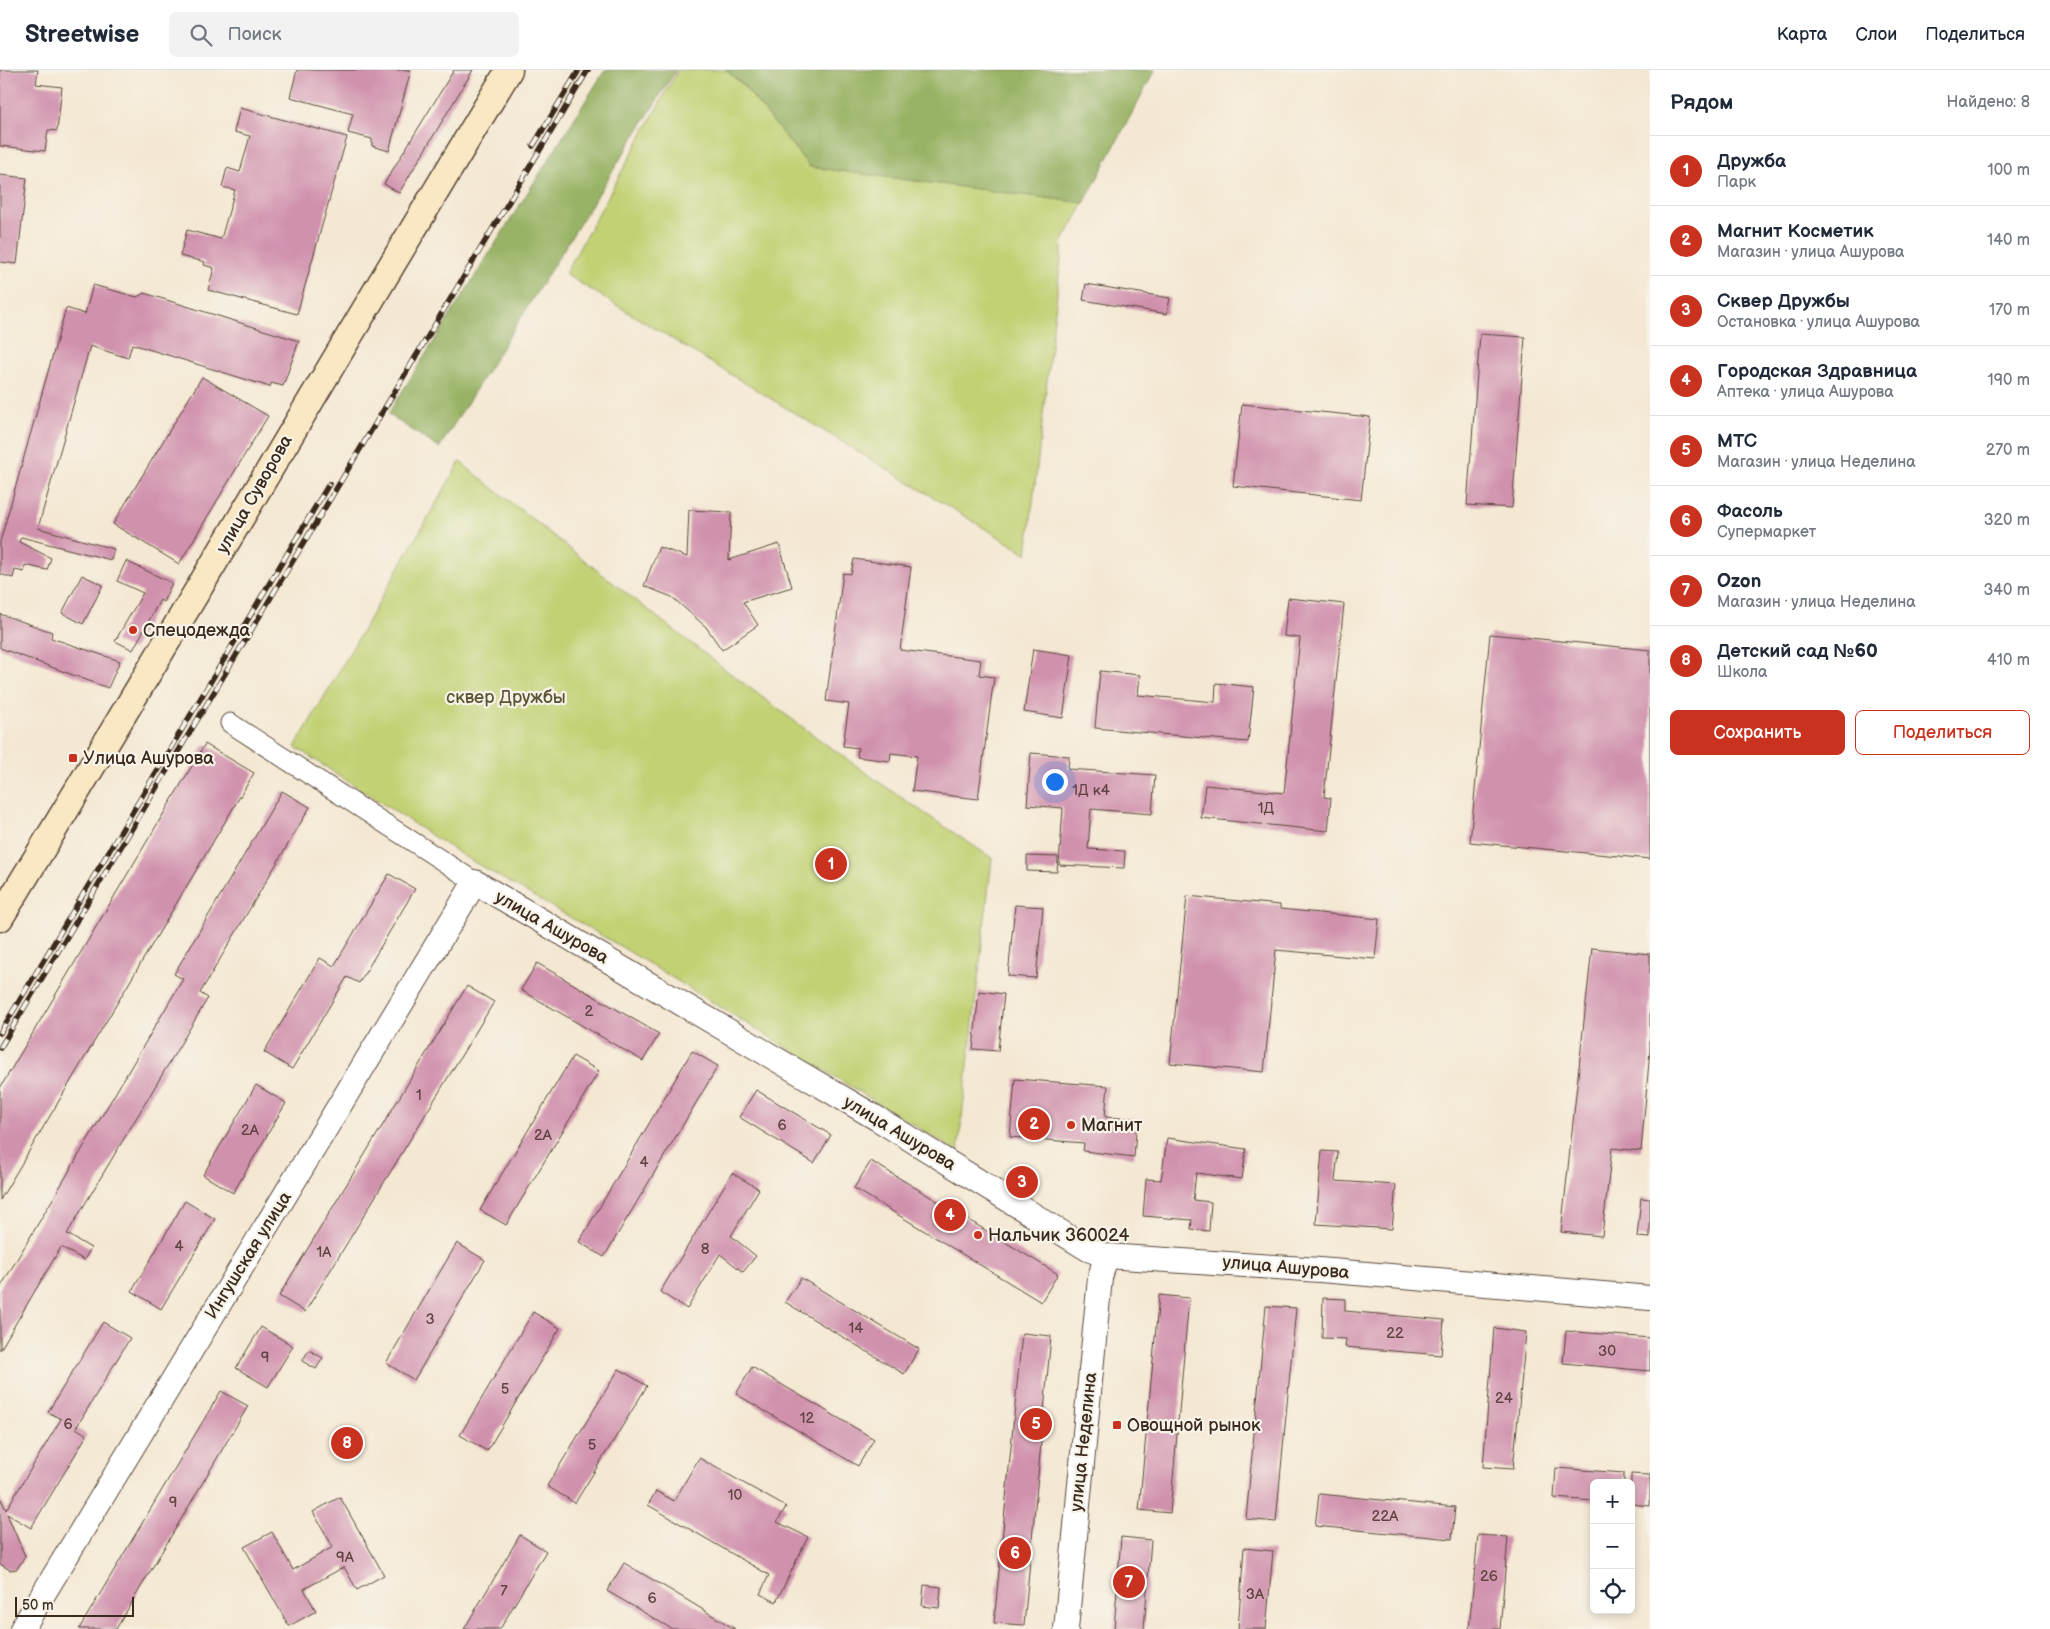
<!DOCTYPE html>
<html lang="ru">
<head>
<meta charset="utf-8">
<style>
  :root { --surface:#fff; --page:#f2f2f3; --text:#1f2937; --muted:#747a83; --line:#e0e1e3; --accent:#c8321e }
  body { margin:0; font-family:"Balsamiq Sans",sans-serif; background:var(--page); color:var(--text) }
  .controls { position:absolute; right:15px; bottom:15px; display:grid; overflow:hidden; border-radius:8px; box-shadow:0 2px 8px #0003 }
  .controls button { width:45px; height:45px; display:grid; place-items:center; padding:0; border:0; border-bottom:1px solid var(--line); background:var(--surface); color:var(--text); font:25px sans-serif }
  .scale { position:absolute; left:15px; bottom:12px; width:119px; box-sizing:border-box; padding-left:5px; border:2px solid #3b2a1e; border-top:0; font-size:14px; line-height:18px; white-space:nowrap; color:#3b2a1e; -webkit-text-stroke:4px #f7f3e8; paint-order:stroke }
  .you { position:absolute; left:1054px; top:711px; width:18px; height:18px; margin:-12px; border:4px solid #fff; border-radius:50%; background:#1a73e8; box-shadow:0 0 0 8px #1a73e833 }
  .badge { display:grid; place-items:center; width:32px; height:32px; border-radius:50%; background:var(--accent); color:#fff; font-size:16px; font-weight:700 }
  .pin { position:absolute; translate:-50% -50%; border:2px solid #fff; box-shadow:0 1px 5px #0006 }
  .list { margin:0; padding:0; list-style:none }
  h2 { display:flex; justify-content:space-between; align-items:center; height:65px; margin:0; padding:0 20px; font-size:21px }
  h2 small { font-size:16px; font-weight:400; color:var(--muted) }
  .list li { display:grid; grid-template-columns:32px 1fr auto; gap:15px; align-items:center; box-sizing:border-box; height:70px; padding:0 20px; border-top:1px solid var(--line) }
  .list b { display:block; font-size:19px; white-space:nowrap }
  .list p { margin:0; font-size:16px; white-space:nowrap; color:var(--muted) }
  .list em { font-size:16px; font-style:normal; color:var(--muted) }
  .actions { display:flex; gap:10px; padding:15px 20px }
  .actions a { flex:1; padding:11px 0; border:1px solid var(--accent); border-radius:8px; text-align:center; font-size:18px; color:var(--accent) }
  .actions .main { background:var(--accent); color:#fff }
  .icon { flex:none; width:28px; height:28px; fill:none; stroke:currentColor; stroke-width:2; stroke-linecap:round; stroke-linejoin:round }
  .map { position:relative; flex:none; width:1650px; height:1559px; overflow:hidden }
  header { display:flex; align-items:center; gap:30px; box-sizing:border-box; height:70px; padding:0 25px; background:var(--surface); border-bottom:1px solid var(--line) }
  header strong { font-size:24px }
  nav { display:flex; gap:28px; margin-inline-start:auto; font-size:18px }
  .search { width:350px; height:45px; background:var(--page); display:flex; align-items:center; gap:12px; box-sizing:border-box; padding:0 18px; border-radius:8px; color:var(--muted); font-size:19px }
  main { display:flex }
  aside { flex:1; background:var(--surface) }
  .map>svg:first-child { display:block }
</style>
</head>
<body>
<header>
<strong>Streetwise</strong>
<div class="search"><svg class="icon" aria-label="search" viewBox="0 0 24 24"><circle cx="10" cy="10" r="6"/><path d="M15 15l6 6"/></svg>Поиск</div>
<nav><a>Карта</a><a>Слои</a><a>Поделиться</a></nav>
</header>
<main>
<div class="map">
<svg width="1650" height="1559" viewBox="0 0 1650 1559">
  <rect width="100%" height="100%" fill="#f7f3e8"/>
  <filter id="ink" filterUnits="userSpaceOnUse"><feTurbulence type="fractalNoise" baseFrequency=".02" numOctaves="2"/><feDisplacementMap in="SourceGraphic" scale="10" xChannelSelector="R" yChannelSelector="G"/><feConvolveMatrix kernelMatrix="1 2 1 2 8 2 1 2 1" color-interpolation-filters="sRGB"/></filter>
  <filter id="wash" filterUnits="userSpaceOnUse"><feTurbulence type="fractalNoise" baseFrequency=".0096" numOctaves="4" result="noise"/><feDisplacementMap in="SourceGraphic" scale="20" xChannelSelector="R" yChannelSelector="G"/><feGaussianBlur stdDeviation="1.12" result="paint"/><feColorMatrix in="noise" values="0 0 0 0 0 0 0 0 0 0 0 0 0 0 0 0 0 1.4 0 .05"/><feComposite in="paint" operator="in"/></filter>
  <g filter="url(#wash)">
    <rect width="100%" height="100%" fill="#f4e8d3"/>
    <g fill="#c1d173" stroke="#7e7e48">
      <polygon points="678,0 726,0 744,16 810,97 1084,133 1063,171 1027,484 565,204"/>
      <path d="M460,392C598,501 735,611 879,712C916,738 954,763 992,788L958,1082L620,876L465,787L295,677Z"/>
    </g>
    <g fill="#98b365" stroke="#6a6e42">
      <polygon points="605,0 676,0 439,378 388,344"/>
      <polygon points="726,0 1155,0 1084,133 810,97 744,16"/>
    </g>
    <g id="blocks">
      <g fill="#d091ad">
        <polygon points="0,0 38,0 36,14 62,17 57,61 48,60 45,81 0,76"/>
        <polygon points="297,0 411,0 389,81 372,76 372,69 348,63 353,44 290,27"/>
        <polygon points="454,0 473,0 399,123 384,114"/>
        <polygon points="240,38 347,67 297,244 208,220 214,198 204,195 205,192 180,186 187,160 221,169 235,120 222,117 227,98 240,102 250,66 234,62"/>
        <polygon points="0,105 27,108 17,194 0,192"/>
        <polygon points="1086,214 1170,228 1167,244 1083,230"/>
        <polygon points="93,215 137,227 144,223 299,271 283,316 271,313 270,317 132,274 128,288 90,276 38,458 114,479 111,490 21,467 19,472 51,488 47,500 25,495 24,502 15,500 13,508 0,504 0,472 66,238 85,244"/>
        <polygon points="1480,264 1525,267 1512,438 1467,435"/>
        <polygon points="202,307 268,346 179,494 113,454"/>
        <polygon points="1242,334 1370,347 1361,430 1233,416"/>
        <polygon points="689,440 731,442 729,490 779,474 792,517 743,532 758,555 722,580 706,557 672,527 644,516 659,477 687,487"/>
        <polygon points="854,489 911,497 900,580 981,590 979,605 994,607 978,729 912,721 917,686 891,683 890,691 857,687 858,678 843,676 849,634 826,631 843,503 851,504"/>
        <polygon points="126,491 172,513 163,532 160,530 133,580 115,571 143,523 117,511"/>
        <polygon points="82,505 103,515 83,554 62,543"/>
        <polygon points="1288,528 1344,534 1324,727 1331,728 1328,761 1201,748 1205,715 1284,723 1300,568 1284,566"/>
        <polygon points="0,544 52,562 51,568 120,591 108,618 0,578"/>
        <polygon points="1490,564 1650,580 1650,789 1470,772"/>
        <polygon points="1033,579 1072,585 1063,648 1024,642"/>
        <polygon points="1100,601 1140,605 1138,625 1215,632 1216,613 1254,617 1248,672 1095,658"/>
        <polygon points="205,674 254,703 0,1130 0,1018"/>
        <polygon points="1031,683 1069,686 1068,699 1155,705 1152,744 1091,739 1088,779 1125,781 1124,798 1059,795 1063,738 1027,735"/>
        <polygon points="282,721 310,737 200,923 208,928 67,1164 91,1178 84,1190 61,1177 0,1280 0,1218 183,909 174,904"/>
        <polygon points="1027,786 1058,787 1057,802 1027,801"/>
        <polygon points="389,804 415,819 359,913 347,907 292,999 264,982 320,888 334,896"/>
        <polygon points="1187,826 1280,835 1280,839 1379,849 1375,889 1276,880 1264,1002 1170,993"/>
        <polygon points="1015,835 1043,837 1036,908 1008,906"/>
        <polygon points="1592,878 1650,884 1650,980 1641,1081 1612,1078 1602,1166 1561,1162"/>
        <polygon points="537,893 659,964 643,991 521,920"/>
        <polygon points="467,916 494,932 305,1242 279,1226"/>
        <polygon points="979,921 1004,924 998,981 973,979"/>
        <polygon points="692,981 718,996 604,1187 579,1172"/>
        <polygon points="573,986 599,1001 506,1155 480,1140"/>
        <polygon points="1015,1009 1108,1016 1105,1047 1137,1049 1134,1087 1083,1081 1084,1073 1010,1067"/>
        <polygon points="256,1015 286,1033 233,1123 203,1105"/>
        <polygon points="756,1020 831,1065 814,1093 739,1047"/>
        <polygon points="1167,1068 1246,1079 1242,1109 1196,1103 1193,1130 1211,1132 1209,1161 1191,1159 1192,1150 1143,1146 1146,1109 1161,1110"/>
        <polygon points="1322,1081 1338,1082 1335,1111 1396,1115 1392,1159 1316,1154"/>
        <polygon points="871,1091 1058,1204 1041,1232 854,1118"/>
        <polygon points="732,1103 759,1119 731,1166 756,1186 743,1202 720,1184 687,1239 660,1222"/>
        <polygon points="1641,1128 1650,1129 1650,1168 1637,1167"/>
        <polygon points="185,1131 215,1149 161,1239 132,1221"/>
        <polygon points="457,1173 485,1190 414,1310 386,1293"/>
        <polygon points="801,1208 919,1279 904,1304 785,1232"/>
        <polygon points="1159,1225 1189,1228 1170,1443 1139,1440"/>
        <polygon points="1323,1228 1345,1229 1345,1241 1444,1250 1441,1285 1345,1277 1346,1269 1322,1268"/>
        <polygon points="1266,1236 1296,1238 1276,1452 1246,1449"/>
        <polygon points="533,1242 560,1258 487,1381 460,1365"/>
        <polygon points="103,1252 130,1268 76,1358 87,1365 31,1458 7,1444 25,1486 17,1499 10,1500 0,1494 0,1427 6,1440 61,1349 48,1342"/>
        <polygon points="261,1257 293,1276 268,1317 236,1298"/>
        <polygon points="1494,1258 1526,1262 1513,1399 1483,1397"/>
        <polygon points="1566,1261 1650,1268 1650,1301 1563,1293"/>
        <polygon points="1022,1263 1051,1266 1024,1555 994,1553"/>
        <polygon points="309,1280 323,1288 316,1299 302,1291"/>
        <polygon points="752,1297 874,1369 858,1396 736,1324"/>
        <polygon points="619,1299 647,1316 575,1433 547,1416"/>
        <polygon points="221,1321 248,1336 151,1500 116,1559 79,1559"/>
        <polygon points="699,1388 786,1437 777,1452 808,1467 776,1532 760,1524 769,1505 648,1435 656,1421 674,1431"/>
        <polygon points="1556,1398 1624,1403 1624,1413 1594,1413 1594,1431 1554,1428"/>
        <polygon points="1631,1404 1650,1405 1650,1436 1631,1434"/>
        <polygon points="1319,1424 1455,1437 1452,1469 1315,1456"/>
        <polygon points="340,1427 384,1505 357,1520 344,1497 304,1519 316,1541 289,1556 244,1477 272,1462 293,1500 333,1477 313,1442"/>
        <polygon points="520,1465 546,1481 514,1535 500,1559 464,1559"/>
        <polygon points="1478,1465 1508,1467 1500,1559 1469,1559"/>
        <polygon points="1121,1467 1151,1470 1144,1559 1114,1559"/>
        <polygon points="1244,1478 1273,1481 1266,1559 1238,1559"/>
        <polygon points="624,1493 672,1521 735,1559 672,1559 607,1521"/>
        <polygon points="924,1515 941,1517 939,1538 922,1536"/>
      </g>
    </g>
  </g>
  <g filter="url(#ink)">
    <use href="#blocks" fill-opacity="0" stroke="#574639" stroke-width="1"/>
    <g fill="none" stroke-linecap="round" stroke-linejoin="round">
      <defs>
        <polyline id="minor" points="230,653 475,812"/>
        <g id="tertiary">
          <polyline points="22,1559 475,812 878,1049 1088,1179 1106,1186 1320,1200 1650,1228"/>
          <polyline points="1066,1559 1100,1208 1106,1186"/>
        </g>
        <path id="secondary" d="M0,848C172,567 338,282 509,0"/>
      </defs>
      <use href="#minor" stroke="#574639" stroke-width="21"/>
      <use href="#tertiary" stroke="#574639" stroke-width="26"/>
      <use href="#secondary" stroke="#574639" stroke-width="29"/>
      <use href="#minor" stroke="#fff" stroke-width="19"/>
      <use href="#tertiary" stroke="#fff" stroke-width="24"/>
      <use href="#secondary" stroke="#fae7c3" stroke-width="26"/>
      <defs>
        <g id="rail">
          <polyline points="533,76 579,0"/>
          <polyline points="0,963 329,414"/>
          <polyline points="0,978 588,0"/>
        </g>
      </defs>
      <use href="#rail" stroke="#3b2a1e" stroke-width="5.5"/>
      <use href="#rail" stroke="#f7f3e8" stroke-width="4" stroke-dasharray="11" stroke-linecap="butt"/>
    </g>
  </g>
  <g fill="#c8321e" stroke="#f7f3e8" stroke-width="2">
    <circle cx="133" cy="560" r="5"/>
    <rect x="68" y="683" width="10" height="10" rx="2.5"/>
    <circle cx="1071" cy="1055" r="5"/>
    <circle cx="978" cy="1165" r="5"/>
    <rect x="1112" y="1350" width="10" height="10" rx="2.5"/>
  </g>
  <g text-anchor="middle" stroke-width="4.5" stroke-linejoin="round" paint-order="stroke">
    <g font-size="15" fill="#604442">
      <text x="1091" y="725">1Д к4</text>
      <text x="1266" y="743">1Д</text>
      <text x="589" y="946">2</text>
      <text x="419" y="1030">1</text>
      <text x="782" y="1060">6</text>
      <text x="250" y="1065">2А</text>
      <text x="543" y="1070">2А</text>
      <text x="644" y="1097">4</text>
      <text x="179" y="1181">4</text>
      <text x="705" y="1184">8</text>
      <text x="324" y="1187">1А</text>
      <text x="430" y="1254">3</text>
      <text x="856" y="1263">14</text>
      <text x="1395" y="1268">22</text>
      <text x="1607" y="1286">30</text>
      <text x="265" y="1292">9</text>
      <text x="505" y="1324">5</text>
      <text x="1504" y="1333">24</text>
      <text x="807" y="1353">12</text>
      <text x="68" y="1359">6</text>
      <text x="592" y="1380">5</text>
      <text x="735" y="1430">10</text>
      <text x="173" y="1437">9</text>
      <text x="1385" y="1451">22А</text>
      <text x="345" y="1492">9А</text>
      <text x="1489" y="1511">26</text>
      <text x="504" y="1526">7</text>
      <text x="1255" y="1529">3А</text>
      <text x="652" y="1533">6</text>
    </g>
    <g font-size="18" fill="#3b2a1e" stroke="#f7f3e8">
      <text transform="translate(254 424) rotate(-60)" y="6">улица Суворова</text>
      <text transform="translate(552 857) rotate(30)" y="6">улица Ашурова</text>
      <text transform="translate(900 1063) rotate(31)" y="6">улица Ашурова</text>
      <text transform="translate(248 1185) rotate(-58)" y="6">Ингушская улица</text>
      <text transform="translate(1286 1197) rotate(5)" y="6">улица Ашурова</text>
      <text transform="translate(1083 1372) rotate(-84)" y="6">улица Неделина</text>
    </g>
    <g font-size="18" fill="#3b2a1e" stroke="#f7f3e8" text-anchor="start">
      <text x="143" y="566">Спецодежда</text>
      <text x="83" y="694">Улица Ашурова</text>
      <text x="1081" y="1061">Магнит</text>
      <text x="988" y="1171">Нальчик 360024</text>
      <text x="1127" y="1361">Овощной рынок</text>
    </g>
    <g font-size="18" fill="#5c5433" stroke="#f7f3e8">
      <text x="506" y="633">сквер Дружбы</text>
    </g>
  </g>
</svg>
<div class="controls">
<button>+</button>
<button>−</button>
<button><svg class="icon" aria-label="locate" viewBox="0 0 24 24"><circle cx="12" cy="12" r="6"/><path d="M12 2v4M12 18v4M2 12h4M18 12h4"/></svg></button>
</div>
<div class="scale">50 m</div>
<div class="you"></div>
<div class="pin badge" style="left:831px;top:794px">1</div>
<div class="pin badge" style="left:1034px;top:1054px">2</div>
<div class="pin badge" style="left:1022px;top:1112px">3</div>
<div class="pin badge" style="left:950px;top:1145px">4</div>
<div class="pin badge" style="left:1036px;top:1354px">5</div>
<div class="pin badge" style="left:1015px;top:1483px">6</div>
<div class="pin badge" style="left:1129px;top:1512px">7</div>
<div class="pin badge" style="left:347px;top:1373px">8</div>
</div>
<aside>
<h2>Рядом<small>Найдено: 8</small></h2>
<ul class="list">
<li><span class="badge">1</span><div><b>Дружба</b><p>Парк</p></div><em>100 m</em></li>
<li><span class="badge">2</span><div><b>Магнит Косметик</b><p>Магазин · улица Ашурова</p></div><em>140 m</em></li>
<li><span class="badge">3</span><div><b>Сквер Дружбы</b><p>Остановка · улица Ашурова</p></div><em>170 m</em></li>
<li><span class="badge">4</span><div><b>Городская Здравница</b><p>Аптека · улица Ашурова</p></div><em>190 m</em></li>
<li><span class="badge">5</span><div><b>МТС</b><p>Магазин · улица Неделина</p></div><em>270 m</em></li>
<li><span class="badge">6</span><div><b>Фасоль</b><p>Супермаркет</p></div><em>320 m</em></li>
<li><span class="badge">7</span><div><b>Ozon</b><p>Магазин · улица Неделина</p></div><em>340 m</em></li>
<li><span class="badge">8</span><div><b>Детский сад №60</b><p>Школа</p></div><em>410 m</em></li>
</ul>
<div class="actions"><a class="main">Сохранить</a><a>Поделиться</a></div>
</aside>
</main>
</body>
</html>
